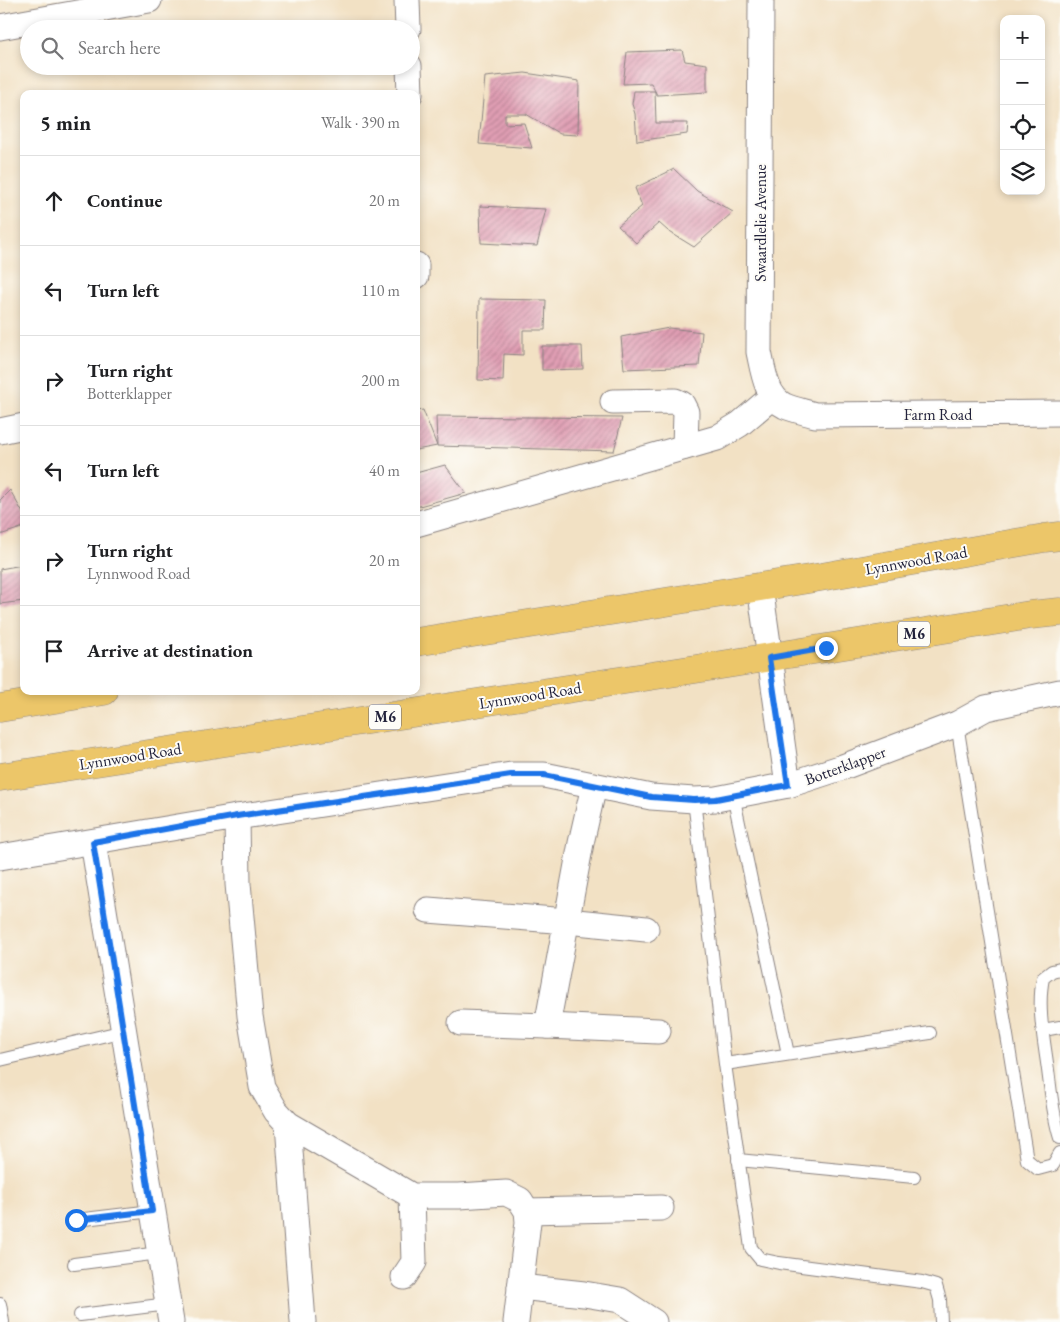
<!DOCTYPE html>
<html lang="en">
<head>
<meta charset="utf-8">
<style>
  :root { --surface:#fff; --page:#f6f6f6; --text:#202124; --muted:#757577; --line:#e0e0e0 }
  body { margin:0; font-family:"EB Garamond",serif; background:var(--page); color:var(--text) }
  .controls { position:absolute; right:15px; top:15px; display:grid; overflow:hidden; border-radius:10px; box-shadow:0 2px 8px #0003 }
  .controls button { width:45px; height:45px; display:grid; place-items:center; padding:0; border:0; border-bottom:1px solid var(--line); background:var(--surface); color:var(--text); font:25px sans-serif }
  .stop { position:absolute; width:15px; height:15px; margin:-11px; border:4px solid #1a73e8; border-radius:50%; background:#fff }
  .stop.end { background:#1a73e8; border-color:#fff; box-shadow:0 1px 5px #0008 }
  .list { margin:0; padding:0; list-style:none }
  h2 { display:flex; justify-content:space-between; align-items:center; height:65px; margin:0; padding:0 20px; font-size:21px }
  h2 small { font-size:16px; font-weight:400; color:var(--muted) }
  .list li { display:grid; grid-template-columns:32px 1fr auto; gap:15px; align-items:center; box-sizing:border-box; height:90px; padding:0 20px; border-top:1px solid var(--line) }
  .list b { display:block; font-size:19px; white-space:nowrap }
  .list p { margin:0; font-size:16px; white-space:nowrap; color:var(--muted) }
  .list em { font-size:16px; font-style:normal; color:var(--muted) }
  .icon { flex:none; width:28px; height:28px; fill:none; stroke:currentColor; stroke-width:2; stroke-linecap:round; stroke-linejoin:round }
  .map { position:relative; flex:none; width:1060px; height:1322px; overflow:hidden }
  .search { position:absolute; background:var(--surface); box-shadow:0 2px 8px #0003; left:20px; top:20px; width:400px; height:55px; display:flex; align-items:center; gap:12px; box-sizing:border-box; padding:0 18px; border-radius:28px; color:var(--muted); font-size:19px }
  .panel { position:absolute; background:var(--surface); box-shadow:0 2px 8px #0003; left:20px; top:90px; width:400px; height:605px; border-radius:10px }
  .map>svg:first-child { display:block }
</style>
</head>
<body>
<div class="map">
<svg width="1060" height="1322" viewBox="0 0 1060 1322">
  <defs>
    <pattern id="building-hatch" width="6" height="6" patternUnits="userSpaceOnUse" patternTransform="scale(1.25)"><rect width="6" height="6" fill="#e09eb3"/><path d="M-1 1l2-2M0 6l6-6M5 7l2-2" fill="none" stroke="#b58093"/></pattern>
  </defs>
  <rect width="100%" height="100%" fill="#fdfcf7"/>
  <filter id="ink" filterUnits="userSpaceOnUse"><feTurbulence type="fractalNoise" baseFrequency=".02" numOctaves="2"/><feDisplacementMap in="SourceGraphic" scale="10" xChannelSelector="R" yChannelSelector="G"/><feConvolveMatrix kernelMatrix="1 2 1 2 8 2 1 2 1" color-interpolation-filters="sRGB"/></filter>
  <filter id="wash" filterUnits="userSpaceOnUse"><feTurbulence type="fractalNoise" baseFrequency=".0096" numOctaves="4" result="noise"/><feDisplacementMap in="SourceGraphic" scale="20" xChannelSelector="R" yChannelSelector="G"/><feGaussianBlur stdDeviation="1.12" result="paint"/><feColorMatrix in="noise" values="0 0 0 0 0 0 0 0 0 0 0 0 0 0 0 0 0 1.4 0 .05"/><feComposite in="paint" operator="in"/></filter>
  <g filter="url(#wash)">
    <rect width="100%" height="100%" fill="#f2e1c4"/>
    <g id="blocks">
      <g fill="url(#building-hatch)">
        <polygon points="682,50 685,61 707,64 707,92 657,95 651,83 623,84 627,52"/>
        <polygon points="525,73 579,81 578,135 560,134 526,114 505,114 505,124 524,123 532,148 479,144 485,77"/>
        <polygon points="634,91 655,91 656,123 688,123 687,134 637,141 635,114 632,104"/>
        <polygon points="674,169 697,191 733,212 694,247 668,231 659,223 636,243 618,226 642,206 635,188"/>
        <polygon points="480,206 546,209 537,246 481,243"/>
        <polygon points="479,299 546,300 545,330 523,330 523,355 504,354 503,381 478,380"/>
        <polygon points="669,328 702,332 699,366 624,369 621,337"/>
        <polygon points="542,346 582,346 583,369 542,370"/>
        <polygon points="423,410 437,446 416,450 416,411"/>
        <polygon points="436,416 622,418 614,451 437,446"/>
        <polygon points="445,465 466,493 416,507 416,473"/>
        <polygon points="10,490 24,515 24,527 0,535 0,500"/>
        <polygon points="22,565 24,570 24,601 0,604 0,569"/>
      </g>
    </g>
  </g>
  <g filter="url(#ink)">
    <use href="#blocks" fill-opacity="0" stroke="#8a8280" stroke-width="1"/>
    <g fill="none" stroke-linecap="round" stroke-linejoin="round">
      <defs>
        <g id="service">
          <polyline points="957,724 1027,1160 1038,1169 1053,1165 1060,1153"/>
          <polyline points="733,795 788,1054"/>
          <polyline points="694,800 725,1064 751,1248 760,1259 779,1263 922,1282 936,1286 940,1300 941,1322"/>
          <path d="M1060,969L1052,971L1043,978C1037,1007 1044,1040 1048,1070C1051,1093 1053,1116 1060,1138"/>
          <polyline points="1043,1030 1060,1027"/>
          <polyline points="0,1060 124,1031"/>
          <polyline points="725,1064 930,1033"/>
          <polyline points="738,1160 914,1177"/>
          <polyline points="76,1220 152,1211"/>
          <polyline points="74,1264 159,1253"/>
          <polyline points="0,1304 3,1322"/>
          <polyline points="80,1315 168,1304"/>
        </g>
        <g id="minor">
          <polyline points="407,0 408,29"/>
          <path d="M761,0L759,352C763,370 766,397 785,406C794,410 806,412 815,415L1060,413"/>
          <polyline points="0,27 149,0"/>
          <polyline points="409,66 410,94"/>
          <polyline points="416,265 416,276"/>
          <polyline points="613,402 675,401 682,404 686,412 685,447"/>
          <polyline points="0,431 24,426"/>
          <polyline points="416,524 717,438 740,424 773,396"/>
          <polyline points="760,587 788,785"/>
          <polyline points="594,786 581,843 547,1026 658,1031"/>
          <polyline points="237,817 238,884 250,1016 262,1087 276,1111 288,1124 412,1196 459,1196 506,1193 520,1200 527,1211 528,1222 516,1322"/>
          <polyline points="93,842 171,1322"/>
          <polyline points="0,857 237,817 511,775 544,775 651,797 694,800 716,799 788,785 843,767 957,724 986,708 1060,692"/>
          <polyline points="428,910 567,921 646,929"/>
          <polyline points="461,1023 547,1026"/>
          <polyline points="288,1124 303,1322"/>
          <polyline points="527,1211 661,1208"/>
          <polyline points="404,1277 414,1262 412,1196"/>
          <polyline points="520,1287 584,1294 620,1300 654,1322"/>
        </g>
        <g id="primary">
          <polyline points="416,642 815,578 1044,538 1060,536"/>
          <polyline points="0,708 104,691"/>
          <polyline points="0,777 715,666 1030,615 1060,612"/>
        </g>
      </defs>
      <use href="#service" stroke="#8a8280" stroke-width="14"/>
      <use href="#minor" stroke="#8a8280" stroke-width="27"/>
      <use href="#primary" stroke="#8a8280" stroke-width="29"/>
      <use href="#service" stroke="#fff" stroke-width="12"/>
      <use href="#minor" stroke="#fff" stroke-width="25"/>
      <use href="#primary" stroke="#ecc669" stroke-width="28"/>
    </g>
  </g>
  <g fill="none" stroke-linecap="round" stroke-linejoin="round" filter="url(#ink)">
    <polyline stroke="#1a73e8" stroke-width="6" points="76,1220 152,1211 93,842 237,816 511,775 544,775 651,797 694,800 716,799 788,785 769,658 826,648"/>
  </g>
  <g text-anchor="middle" stroke-width="4" stroke-linejoin="round" paint-order="stroke">
    <g fill="#fdfcf7" stroke="#646373" stroke-width="1">
      <rect x="898" y="621.5" width="32" height="25" rx="4"/>
      <rect x="369" y="704.5" width="32" height="25" rx="4"/>
    </g>
    <g font-size="15" font-weight="bold" fill="#22223b">
      <text x="914" y="639">M6</text>
      <text x="385" y="722">M6</text>
    </g>
    <g font-size="16" fill="#22223b" stroke="#fdfcf7">
      <text transform="translate(760 223) rotate(-90)" y="6">Swaardlelie Avenue</text>
      <text x="938" y="420">Farm Road</text>
      <text transform="translate(916 560) rotate(-10)" y="6">Lynnwood Road</text>
      <text transform="translate(530 695) rotate(-9)" y="6">Lynnwood Road</text>
      <text transform="translate(130 756) rotate(-9)" y="6">Lynnwood Road</text>
      <text transform="translate(845 765) rotate(-20)" y="6">Botterklapper</text>
    </g>
  </g>
</svg>
<div class="controls">
<button>+</button>
<button>−</button>
<button><svg class="icon" aria-label="locate" viewBox="0 0 24 24"><circle cx="12" cy="12" r="6"/><path d="M12 2v4M12 18v4M2 12h4M18 12h4"/></svg></button>
<button><svg class="icon" aria-label="layers" viewBox="0 0 24 24"><path d="M12 4l9 5-9 5-9-5zM3 14l9 5 9-5"/></svg></button>
</div>
<div class="stop" style="left:76px;top:1220px"></div>
<div class="stop end" style="left:826px;top:648px"></div>
<div class="search"><svg class="icon" aria-label="search" viewBox="0 0 24 24"><circle cx="10" cy="10" r="6"/><path d="M15 15l6 6"/></svg>Search here</div>
<section class="panel">
<h2>5 min<small>Walk · 390 m</small></h2>
<ul class="list">
<li><svg class="icon" aria-label="ahead" viewBox="0 0 24 24"><path d="M12 20V5M6 11l6-6 6 6"/></svg><div><b>Continue</b></div><em>20 m</em></li>
<li><svg class="icon" aria-label="left" viewBox="0 0 24 24"><path d="M17 20v-9H6M10 6l-5 5 5 5"/></svg><div><b>Turn left</b></div><em>110 m</em></li>
<li><svg class="icon" aria-label="right" viewBox="0 0 24 24"><path d="M7 20v-9h11M14 6l5 5-5 5"/></svg><div><b>Turn right</b><p>Botterklapper</p></div><em>200 m</em></li>
<li><svg class="icon" aria-label="left" viewBox="0 0 24 24"><path d="M17 20v-9H6M10 6l-5 5 5 5"/></svg><div><b>Turn left</b></div><em>40 m</em></li>
<li><svg class="icon" aria-label="right" viewBox="0 0 24 24"><path d="M7 20v-9h11M14 6l5 5-5 5"/></svg><div><b>Turn right</b><p>Lynnwood Road</p></div><em>20 m</em></li>
<li><svg class="icon" aria-label="arrive" viewBox="0 0 24 24"><path d="M6 21V4h12l-3 4 3 4H6"/></svg><div><b>Arrive at destination</b></div></li>
</ul>
</section>
</div>
</body>
</html>
